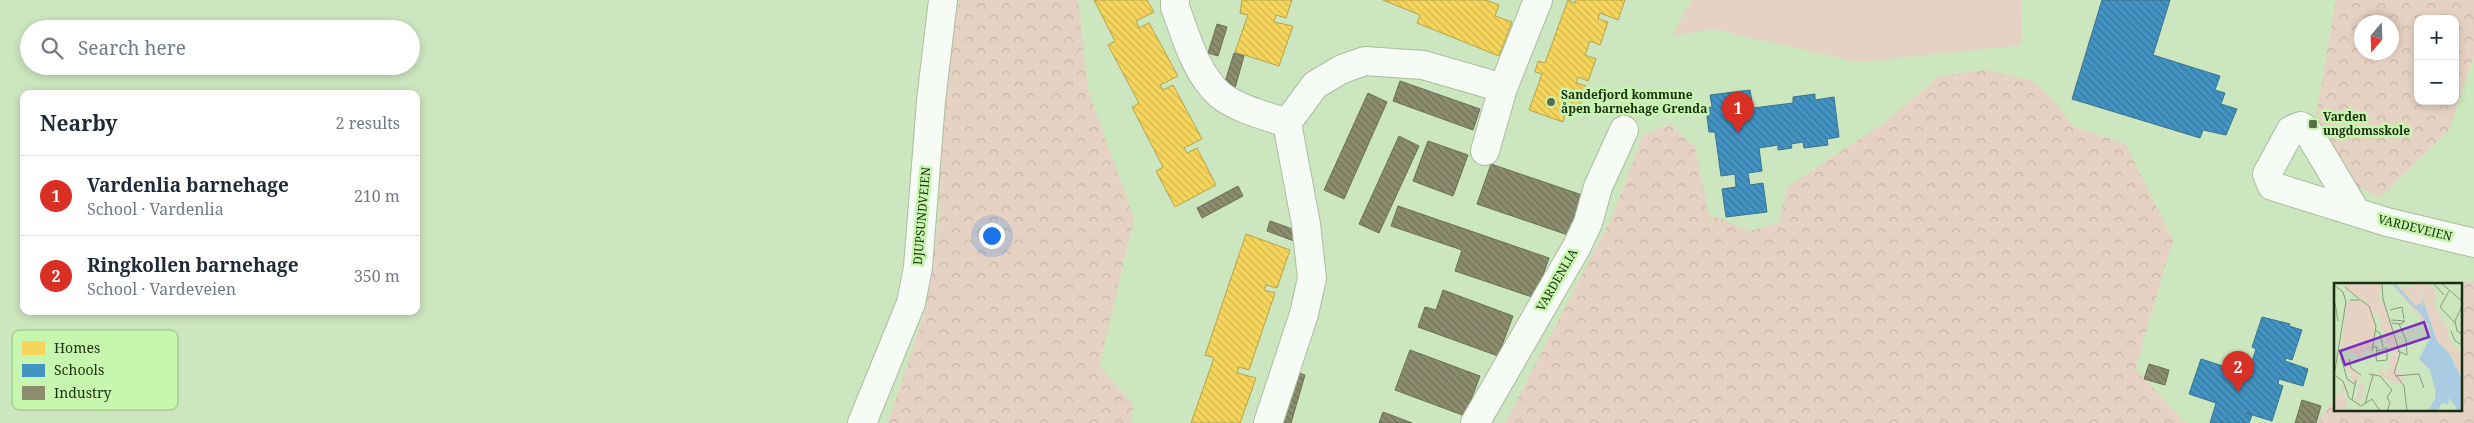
<!DOCTYPE html>
<html lang="en">
<head>
<meta charset="utf-8">
<style>
  :root { --surface:#fff; --page:#f6f6f7; --text:#1f2937; --muted:#747a83; --line:#e0e1e3; --accent:#d93025 }
  body { margin:0; font-family:"Noto Serif",serif; background:var(--page); color:var(--text) }
  .controls { position:absolute; right:15px; top:15px; display:grid; overflow:hidden; border-radius:10px; box-shadow:0 2px 8px #0003 }
  .controls button { width:45px; height:45px; display:grid; place-items:center; padding:0; border:0; border-bottom:1px solid var(--line); background:var(--surface); color:var(--text); font:25px sans-serif }
  .compass { position:absolute; left:2354px; top:15px; width:45px; height:45px; border-radius:50%; background:var(--surface); box-shadow:0 2px 8px #0003; rotate:199deg }
  .you { position:absolute; left:991px; top:235px; width:18px; height:18px; margin:-12px; border:4px solid #fff; border-radius:50%; background:#1a73e8; box-shadow:0 0 0 8px #1a73e833 }
  .badge { display:grid; place-items:center; width:32px; height:32px; border-radius:50%; background:var(--accent); color:#fff; font-size:16px; font-weight:700 }
  .pin { position:absolute; translate:-50% -41px; filter:drop-shadow(0 1px 2px #0008) }
  .pin::after { content:''; position:absolute; top:26px; width:18px; height:15px; background:inherit; clip-path:polygon(0 0,100% 0,50% 100%) }
  .list { margin:0; padding:0; list-style:none }
  h2 { display:flex; justify-content:space-between; align-items:center; height:65px; margin:0; padding:0 20px; font-size:21px }
  h2 small { font-size:16px; font-weight:400; color:var(--muted) }
  .list li { display:grid; grid-template-columns:32px 1fr auto; gap:15px; align-items:center; box-sizing:border-box; height:80px; padding:0 20px; border-top:1px solid var(--line) }
  .list b { display:block; font-size:19px; white-space:nowrap }
  .list p { margin:0; font-size:16px; white-space:nowrap; color:var(--muted) }
  .list em { font-size:16px; font-style:normal; color:var(--muted) }
  .icon { flex:none; width:28px; height:28px; fill:none; stroke:currentColor; stroke-width:2; stroke-linecap:round; stroke-linejoin:round }
  .map { position:relative; flex:none; width:2474px; height:423px; overflow:hidden }
  .search { position:absolute; background:var(--surface); box-shadow:0 2px 8px #0003; left:20px; top:20px; width:400px; height:55px; display:flex; align-items:center; gap:12px; box-sizing:border-box; padding:0 18px; border-radius:28px; color:var(--muted); font-size:19px }
  .panel { position:absolute; background:var(--surface); box-shadow:0 2px 8px #0003; left:20px; top:90px; width:400px; height:225px; border-radius:10px }
  .map>svg:first-child { display:block }
</style>
</head>
<body>
<div class="map">
<svg width="2474" height="423" viewBox="0 0 2474 423">
  <defs>
    <pattern id="forest-crowns" width="20" height="18" patternUnits="userSpaceOnUse" patternTransform="scale(1.25)"><rect width="20" height="18" fill="#e6d2c2"/><path d="M2 6a3 3 0 1 1 6 0M12 15a3 3 0 1 1 6 0" fill="none" stroke="#c5b5a6"/></pattern>
    <pattern id="homes-back-hatch" width="6" height="6" patternUnits="userSpaceOnUse" patternTransform="scale(1.25)"><rect width="6" height="6" fill="#f6d55c"/><path d="M-1 5l2 2M0 0l6 6M5-1l2 2" fill="none" stroke="#d2b74f"/></pattern>
    <pattern id="schools-back-hatch" width="6" height="6" patternUnits="userSpaceOnUse" patternTransform="scale(1.25)"><rect width="6" height="6" fill="#4393c3"/><path d="M-1 5l2 2M0 0l6 6M5-1l2 2" fill="none" stroke="#37789d"/></pattern>
    <pattern id="industry-back-hatch" width="6" height="6" patternUnits="userSpaceOnUse" patternTransform="scale(1.25)"><rect width="6" height="6" fill="#8c8c6e"/><path d="M-1 5l2 2M0 0l6 6M5-1l2 2" fill="none" stroke="#727359"/></pattern>
  </defs>
  <rect width="100%" height="100%" fill="#cce6bf"/>
  <polygon fill="#e6d2c2" points="1692,0 2021,0 2022,45 1858,62 1713,29 1672,36"/>
  <g fill="url(#forest-crowns)" fill-rule="evenodd">
    <polygon points="959,0 1078,0 1088,90 1134,219 1099,365 1133,405 1131,423 888,423 923,317 939,221 941,90"/>
    <path d="M2336,0H2474V55L2449,130L2379,198L2349,182L2316,116ZM2418,19H2455V101H2418ZM2362,22H2392V52H2362Z"/>
    <polygon points="1987,70 2032,81 2054,100 2072,126 2125,144 2173,240 2135,369 2186,423 1505,423 1612,217 1643,135 1670,124 1695,147 1709,214 1750,231 1779,223 1787,187 1887,121 1939,76"/>
    <polygon points="2474,281 2474,423 2317,423 2335,399 2335,409 2460,409 2460,284 2454,284"/>
  </g>
  <g fill="url(#homes-back-hatch)" stroke="#b5a346">
    <polygon points="1094,0 1147,0 1154,12 1136,21 1139,28 1149,23 1178,76 1160,85 1163,90 1173,85 1202,139 1184,148 1187,153 1197,148 1216,185 1175,207 1156,171 1163,167 1132,107 1139,103 1108,45 1115,41"/>
    <polygon points="1242,0 1292,0 1286,18 1276,15 1274,22 1293,26 1279,66 1235,52 1248,15 1240,13"/>
    <polygon points="1383,0 1486,0 1499,5 1495,16 1512,22 1499,56 1417,23 1420,15"/>
    <polygon points="1568,0 1575,3 1576,0 1625,0 1618,20 1600,13 1598,19 1608,22 1600,45 1590,41 1585,55 1596,59 1588,81 1578,77 1576,83 1586,86 1579,108 1568,105 1563,122 1529,110 1542,74 1535,72 1538,61 1545,63"/>
    <polygon points="1246,234 1290,250 1277,288 1266,285 1264,290 1275,293 1249,370 1239,367 1237,373 1256,378 1240,423 1191,423 1214,358 1205,355"/>
  </g>
  <g fill="url(#schools-back-hatch)" stroke="#37758e">
    <polygon points="2102,0 2170,0 2153,55 2220,76 2215,90 2225,93 2221,104 2237,109 2226,135 2203,130 2200,138 2072,99"/>
    <polygon points="1750,90 1753,108 1793,103 1793,97 1815,94 1815,100 1834,97 1839,137 1827,139 1828,145 1804,148 1803,142 1791,144 1792,148 1778,150 1778,145 1759,148 1762,171 1748,173 1750,185 1763,183 1767,212 1726,217 1722,189 1736,187 1735,174 1721,176 1715,132 1709,132 1706,108 1712,107 1710,95"/>
    <polygon points="2262,317 2290,324 2289,326 2302,330 2292,360 2286,358 2285,361 2308,369 2303,386 2279,379 2278,384 2283,386 2272,421 2246,413 2252,415 2249,423 2210,423 2216,403 2189,394 2201,359 2248,374 2256,349 2252,347"/>
  </g>
  <g fill="url(#industry-back-hatch)" stroke="#6a7052">
    <polygon points="1217,24 1227,27 1218,56 1208,53"/>
    <polygon points="1234,53 1244,56 1235,88 1224,85"/>
    <polygon points="1400,81 1480,109 1473,130 1393,101"/>
    <polygon points="1368,93 1387,102 1344,199 1324,190"/>
    <polygon points="1399,136 1419,146 1379,233 1359,224"/>
    <polygon points="1428,141 1468,155 1453,196 1413,181"/>
    <polygon points="1491,164 1582,195 1568,235 1477,204"/>
    <polygon points="1238,186 1243,196 1202,218 1197,208"/>
    <polygon points="1398,206 1549,258 1535,298 1455,271 1462,250 1391,226"/>
    <polygon points="1270,221 1298,231 1294,241 1267,231"/>
    <polygon points="1443,290 1513,316 1498,356 1418,327 1425,307 1436,310"/>
    <polygon points="1410,350 1480,376 1465,416 1395,390"/>
    <polygon points="2149,364 2169,370 2165,385 2144,379"/>
    <polygon points="1296,372 1305,375 1291,423 1280,423"/>
    <polygon points="2302,400 2321,406 2316,423 2295,423"/>
    <polygon points="1383,412 1412,423 1379,423"/>
  </g>
  <g fill="none" stroke-linecap="round" stroke-linejoin="round">
    <defs>
      <g id="minor">
        <path d="M1175,0V7C1186,36 1195,72 1219,94C1235,108 1266,116 1287,123L1315,85L1342,69L1365,61L1423,65L1503,88"/>
        <polyline points="1485,151 1503,88 1538,0"/>
        <polyline points="2356,212 2307,130 2301,126 2291,130 2267,174 2272,186 2387,222 2474,243"/>
        <polyline points="862,423 911,303 918,267 931,101 943,0"/>
        <polyline points="1268,423 1304,314 1312,278 1306,224 1287,123"/>
        <polyline points="1475,423 1576,248 1588,223 1598,187 1624,130"/>
      </g>
    </defs>
    <use href="#minor" stroke="#a9be9f" stroke-width="30"/>
    <use href="#minor" stroke="#f7fbf5" stroke-width="28"/>
  </g>
  <g fill="#5a6e4e" stroke="#c7f7ae" stroke-width="2">
    <circle cx="1551" cy="102" r="5"/>
    <rect x="2308" y="119" width="10" height="10" rx="2.5"/>
  </g>
  <g text-anchor="middle" stroke-width="5" stroke-linejoin="round" paint-order="stroke">
    <g font-size="12" font-weight="bold" fill="#1c2e11" stroke="#c7f7ae" text-anchor="start">
      <text x="1561" y="99">Sandefjord kommune<tspan x="1561" dy="14">åpen barnehage Grenda</tspan></text>
      <text x="2323" y="121">Varden<tspan x="2323" dy="14">ungdomsskole</tspan></text>
    </g>
    <g font-size="12" fill="#1c2e11" stroke="#c7f7ae">
      <text transform="translate(922 216) rotate(-85)" y="4">DJUPSUNDVEIEN</text>
      <text transform="translate(2415 228) rotate(14)" y="4">VARDEVEIEN</text>
      <text transform="translate(1557 280) rotate(-60)" y="4">VARDENLIA</text>
    </g>
  </g>
  <g transform="translate(2334 283)">
    <rect width="128" height="128" fill="#cce6bf"/>
    <path d="M10,0H47L45,23L48,22L47,10L65,70L62,85L70,95L65,102L49,94L44,88L49,87L53,92L57,73L64,72L58,70L46,42L48,38L41,28L39,33L33,19L16,9ZM75,0H93L102,8L100,21L111,43L116,44L113,49L117,59L127,69V96L122,82L103,58L91,31L89,9ZM26,17L34,22L41,40L36,69L32,66L25,75L12,63L6,73L13,19ZM12,75L31,102L26,120L21,117L26,107L23,104L28,101L25,95L22,100L16,97L17,91L10,82ZM7,97L11,108L9,113L14,117L12,125L15,127H0L3,115L0,109L7,112Z" fill="#e6d2c2"/>
    <path d="M57,0L66,5L86,4L91,23L89,18V27L83,29L94,41L96,58L91,41Z" fill="#e6d2c2"/>
    <path d="M88,14L103,58L115,70L127,94V127H120L123,125L115,115L114,122L108,120L104,127H94L101,116V106L96,87L85,76L97,53L94,41L81,24L86,20L89,24Z" fill="#aacce3"/>
    <path fill="none" stroke="#aacce3" stroke-width="2.5" d="M59,0L82,25"/>
    <path fill="none" stroke="#869c79" stroke-width="1" d="M48,0L49,16L66,71L60,90L70,103L73,128M99,0L110,12M107,0L128,18M0,2L9,9L12,19L0,93M11,4L25,16M115,8L106,24L121,40M16,17H27L35,23L42,43L38,68M1,20L4,38M128,23L121,38L123,48L128,51M56,27L68,24L70,36M57,37L71,38L67,41L58,40M41,47L46,50L49,64M117,48L121,58L128,62M38,64H43L42,75L43,78L53,77V65L43,68M64,68L73,72L72,57L65,41M7,74L13,96L22,102M15,76L17,85L27,92M35,91L46,93L58,107L53,114L56,120L53,128M0,92L9,98L15,115L27,123L38,116L46,128M61,93L85,91L90,105M18,117L22,97M31,121L39,92"/>
    <path fill="#7b2cbf" fill-opacity="0.15" stroke="#7b2cbf" stroke-width="2.5" d="M90,39L95,54L11,82L6,68Z"/>
    <rect width="128" height="128" fill="none" stroke="#1c2e11" stroke-width="2.5"/>
  </g>
  <rect x="12" y="330" width="166" height="80" rx="8" fill="#c7f7ae" stroke="#94bb7f" stroke-width="1"/>
  <rect x="22" y="341" width="23" height="14" fill="#f6d55c"/>
  <rect x="22" y="364" width="23" height="13" fill="#4393c3"/>
  <rect x="22" y="386" width="23" height="14" fill="#8c8c6e"/>
  <g font-size="14" fill="#1c2e11">
    <text x="54" y="353">Homes</text>
    <text x="54" y="375">Schools</text>
    <text x="54" y="398">Industry</text>
  </g>
</svg>
<div class="controls">
<button>+</button>
<button>−</button>
</div>
<svg class="compass" viewBox="-18 -18 36 36"><path d="M0-13l5 13h-10z" fill="#e53935"/><path d="M0 13l5-13h-10z" fill="#747a83"/></svg>
<div class="you"></div>
<div class="pin badge" style="left:1738px;top:133px">1</div>
<div class="pin badge" style="left:2238px;top:392px">2</div>
<div class="search"><svg class="icon" aria-label="search" viewBox="0 0 24 24"><circle cx="10" cy="10" r="6"/><path d="M15 15l6 6"/></svg>Search here</div>
<section class="panel">
<h2>Nearby<small>2 results</small></h2>
<ul class="list">
<li><span class="badge">1</span><div><b>Vardenlia barnehage</b><p>School · Vardenlia</p></div><em>210 m</em></li>
<li><span class="badge">2</span><div><b>Ringkollen barnehage</b><p>School · Vardeveien</p></div><em>350 m</em></li>
</ul>
</section>
</div>
</body>
</html>
